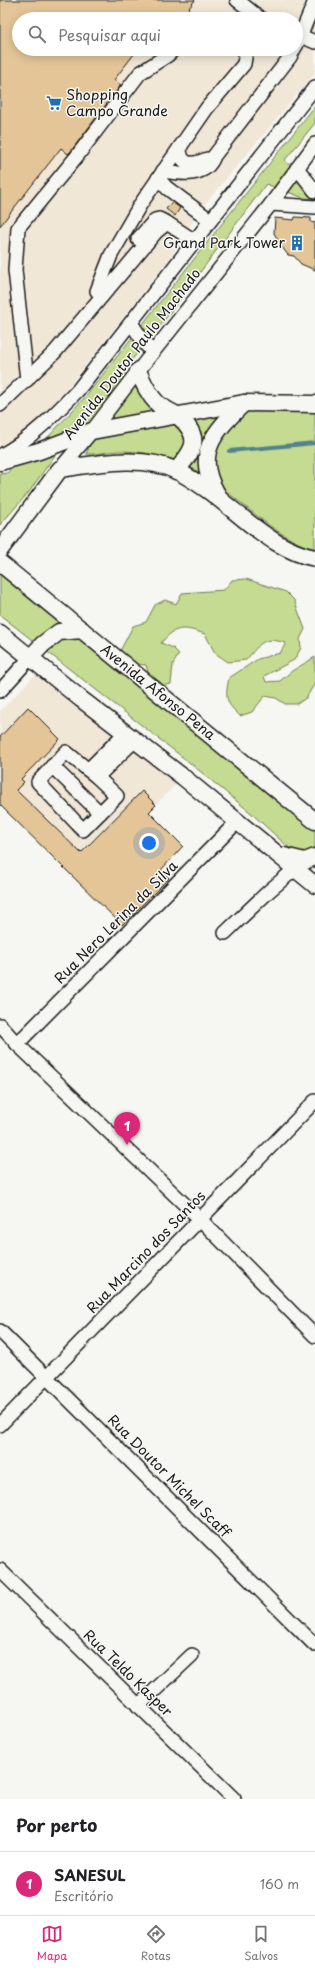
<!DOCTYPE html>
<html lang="pt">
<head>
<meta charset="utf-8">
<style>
  :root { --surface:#fff; --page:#f6f6f6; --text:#202124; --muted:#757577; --line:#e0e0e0; --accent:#db2777 }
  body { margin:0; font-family:"Playpen Sans",sans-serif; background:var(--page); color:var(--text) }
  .you { position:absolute; left:149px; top:843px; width:14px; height:14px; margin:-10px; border:3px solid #fff; border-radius:50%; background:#1a73e8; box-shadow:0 0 0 6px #1a73e833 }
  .badge { display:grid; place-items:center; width:26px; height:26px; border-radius:50%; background:var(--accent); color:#fff; font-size:13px; font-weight:700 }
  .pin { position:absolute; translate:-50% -33px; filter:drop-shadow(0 1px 2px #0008) }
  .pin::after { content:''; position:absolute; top:21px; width:14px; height:12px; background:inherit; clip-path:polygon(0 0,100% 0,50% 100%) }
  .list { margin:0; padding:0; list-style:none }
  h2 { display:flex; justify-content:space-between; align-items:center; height:52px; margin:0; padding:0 16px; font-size:17px }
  h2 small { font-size:13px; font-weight:400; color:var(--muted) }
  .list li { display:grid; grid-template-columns:26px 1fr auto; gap:12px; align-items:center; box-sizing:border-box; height:64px; padding:0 16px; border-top:1px solid var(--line) }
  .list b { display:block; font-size:15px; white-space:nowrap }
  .list p { margin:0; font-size:13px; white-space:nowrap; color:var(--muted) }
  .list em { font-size:13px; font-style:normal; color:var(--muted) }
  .icon { flex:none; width:22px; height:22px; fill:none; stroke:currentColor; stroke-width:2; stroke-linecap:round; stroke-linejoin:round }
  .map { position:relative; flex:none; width:315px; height:1799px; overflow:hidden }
  .search { position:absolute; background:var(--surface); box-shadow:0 2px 10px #0003; left:12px; right:12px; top:12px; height:44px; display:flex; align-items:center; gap:10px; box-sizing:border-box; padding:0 14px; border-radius:22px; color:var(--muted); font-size:15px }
  .sheet { height:116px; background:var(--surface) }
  nav { display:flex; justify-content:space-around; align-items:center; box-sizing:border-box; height:56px; border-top:1px solid var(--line); background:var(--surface); font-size:11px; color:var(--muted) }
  nav a { display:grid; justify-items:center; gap:2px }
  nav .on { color:var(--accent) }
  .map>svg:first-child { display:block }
</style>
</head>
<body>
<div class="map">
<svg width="315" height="1799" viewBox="0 0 315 1799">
  <rect width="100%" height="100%" fill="#f6f6f2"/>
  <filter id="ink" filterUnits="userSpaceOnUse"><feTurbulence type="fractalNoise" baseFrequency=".025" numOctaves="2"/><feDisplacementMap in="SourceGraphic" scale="8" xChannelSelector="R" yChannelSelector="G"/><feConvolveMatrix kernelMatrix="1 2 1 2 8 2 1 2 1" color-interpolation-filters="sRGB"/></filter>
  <g filter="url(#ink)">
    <g fill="#f0e7d7" fill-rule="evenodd">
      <path d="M0,0H315V73L200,210L170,258L73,381L40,419L17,439L0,448ZM19,19H296V49H19Z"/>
      <polygon points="36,674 78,703 177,783 79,883 0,805 0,711"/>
    </g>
    <g fill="#c4db91" stroke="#707c56">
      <polygon points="315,106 315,123 285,160 315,195 315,199 304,198 266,184 154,334 122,371 139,386 154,412 74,432 53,458 29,492 0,525 0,474 7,473 50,435 85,397"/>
      <path d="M315,408V548C304,547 294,541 284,535C247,513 213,472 170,459C155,454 136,451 119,451C108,451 97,455 86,454L92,440L168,423L254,409Z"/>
      <polygon points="0,574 110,664 315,821 315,868 287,846 250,812 190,763 0,615"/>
      <path d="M246,579L286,592L294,600L305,629L300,639L301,648L294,660L264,676L266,682L280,681L292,671L315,657V683L306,698L297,704H285L276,698L265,696L252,712L240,716C225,702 225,697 229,678L258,659L280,653L286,643C262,636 261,643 246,660L228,662L215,653L205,634C184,627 176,625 161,643L173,648L179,654L173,664L171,684L161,686L150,679L146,665L135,664L120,651L133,626L146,622L155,605L165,600L176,604L182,593L224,590L232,580Z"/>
    </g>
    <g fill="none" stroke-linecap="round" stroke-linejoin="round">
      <polyline stroke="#53838a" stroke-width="4" points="229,451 315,443"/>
    </g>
    <g fill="#e3c597" stroke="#1c1c1c">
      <polygon points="0,0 195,0 181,19 19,19 19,49 138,49 114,80 121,85 71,151 68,154 61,148 0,226"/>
      <polygon points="172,202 180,208 175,216 166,209"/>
      <polygon points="295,217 311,218 311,222 315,223 315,270 301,264 294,256 288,255 281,246 274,233 275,218 294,220"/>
      <polygon points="28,707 60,739 21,779 24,782 16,790 81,853 142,791 156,805 149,812 183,846 161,870 169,878 122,925 0,805 0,737"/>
    </g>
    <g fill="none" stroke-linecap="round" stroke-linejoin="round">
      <defs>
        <g id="minor">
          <polyline points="237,0 261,19"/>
          <polyline points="296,34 315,42"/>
          <polyline points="296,46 315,1"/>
          <path d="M180,147C180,167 193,165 207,159"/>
          <polyline points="297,168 315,191"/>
          <path d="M163,171C182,174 206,178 214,156L290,57L294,49"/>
          <polyline points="158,178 167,188 210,220"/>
          <polyline points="271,204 315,207"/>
          <polyline points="138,239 155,220 159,219 167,223"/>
          <polyline points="97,291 111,255 140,205 207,108 244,64 246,51 244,49"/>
          <polyline points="131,323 146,345 153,352"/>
          <polyline points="27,380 15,270 18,228 77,156 140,73 168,55 174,49"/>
          <polyline points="0,405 55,352 156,232 167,223 193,240"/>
          <path d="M0,456C31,439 54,415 78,390L315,87"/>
          <polyline points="60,469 92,431 138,371 271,204 315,144"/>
          <polyline points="0,691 30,658"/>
          <polygon points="66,752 97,777 117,796 83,830 38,782"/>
          <polyline points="52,766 100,813"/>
          <polyline points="88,770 125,733"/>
          <polyline points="97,777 135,740"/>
          <polyline points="225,933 269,891 295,869"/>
          <polyline points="0,1025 17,1044 200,1219 315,1336"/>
          <polyline points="17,1044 238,821"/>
          <polyline points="0,1331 315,1645"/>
          <polyline points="0,1425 315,1101"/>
          <polyline points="0,1570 234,1799"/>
          <polyline points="138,1706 192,1655"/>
        </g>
        <g id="major">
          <path d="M138,371C143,382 148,394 157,403C163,409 171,411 178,416C203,438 194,450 176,471"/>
          <polyline points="0,462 39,451 92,431 244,403 315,404"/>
          <path d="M219,497C192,455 213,433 244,403"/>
          <path d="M0,550L60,469C95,464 143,454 177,471C201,483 223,502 244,519C265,536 288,553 315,558"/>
          <polyline points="0,563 315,821"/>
          <polyline points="0,633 81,699 183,777 315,885"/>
          <polyline points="30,658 43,644 59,632 82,630"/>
          <polyline points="284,856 305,861 315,857"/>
        </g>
      </defs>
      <use href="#minor" stroke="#1c1c1c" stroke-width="16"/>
      <use href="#major" stroke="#1c1c1c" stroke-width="19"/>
      <use href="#minor" stroke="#f6f6f2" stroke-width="13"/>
      <use href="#major" stroke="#f6f6f2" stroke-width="16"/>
    </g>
  </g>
  <defs>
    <symbol id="supermarket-bare" viewBox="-9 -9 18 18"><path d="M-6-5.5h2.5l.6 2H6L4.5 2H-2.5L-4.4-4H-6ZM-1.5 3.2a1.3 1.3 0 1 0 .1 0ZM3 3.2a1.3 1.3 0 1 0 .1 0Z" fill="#1f6fb2" stroke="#f6f6f2" stroke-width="2.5" paint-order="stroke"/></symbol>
    <symbol id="building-bare" viewBox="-9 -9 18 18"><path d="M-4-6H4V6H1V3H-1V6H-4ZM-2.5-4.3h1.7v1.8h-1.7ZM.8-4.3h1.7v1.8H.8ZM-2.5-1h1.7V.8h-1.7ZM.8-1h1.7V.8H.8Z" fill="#1f6fb2" stroke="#f6f6f2" stroke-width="2.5" paint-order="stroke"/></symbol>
  </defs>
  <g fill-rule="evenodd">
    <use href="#supermarket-bare" x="43" y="92" width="22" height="22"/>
    <use href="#building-bare" x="286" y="232" width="22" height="22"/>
  </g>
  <g text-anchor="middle" stroke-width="3" stroke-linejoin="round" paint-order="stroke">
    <g font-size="14" fill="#1c1c1c" stroke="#f6f6f2" text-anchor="start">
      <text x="66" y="100">Shopping<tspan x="66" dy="16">Campo Grande</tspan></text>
      <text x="285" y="248" text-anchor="end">Grand Park Tower</text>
    </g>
    <g font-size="14" fill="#1c1c1c" stroke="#f6f6f2">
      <text transform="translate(132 354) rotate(-52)" y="5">Avenida Doutor Paulo Machado</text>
      <text transform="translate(158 692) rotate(39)" y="5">Avenida Afonso Pena</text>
      <text transform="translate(116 922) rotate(-45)" y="5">Rua Nero Lerina da Silva</text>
      <text transform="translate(146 1252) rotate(-46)" y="5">Rua Marcino dos Santos</text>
      <text transform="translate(169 1476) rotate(45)" y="5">Rua Doutor Michel Scaff</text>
      <text transform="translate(128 1673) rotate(44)" y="5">Rua Teldo Kasper</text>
    </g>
  </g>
</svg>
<div class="you"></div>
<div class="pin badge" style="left:127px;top:1145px">1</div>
<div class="search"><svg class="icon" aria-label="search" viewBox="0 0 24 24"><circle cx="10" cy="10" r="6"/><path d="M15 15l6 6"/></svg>Pesquisar aqui</div>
</div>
<section class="sheet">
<h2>Por perto<small></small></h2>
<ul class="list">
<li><span class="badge">1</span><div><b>SANESUL</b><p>Escritório</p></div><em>160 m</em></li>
</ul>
</section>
<nav>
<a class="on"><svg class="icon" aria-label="map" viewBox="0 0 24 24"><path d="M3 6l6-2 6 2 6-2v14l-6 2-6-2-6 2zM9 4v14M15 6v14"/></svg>Mapa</a>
<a><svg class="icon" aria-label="directions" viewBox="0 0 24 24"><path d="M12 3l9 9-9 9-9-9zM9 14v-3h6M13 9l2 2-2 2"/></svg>Rotas</a>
<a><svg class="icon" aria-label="saved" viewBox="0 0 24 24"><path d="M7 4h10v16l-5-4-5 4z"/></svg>Salvos</a>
</nav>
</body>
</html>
